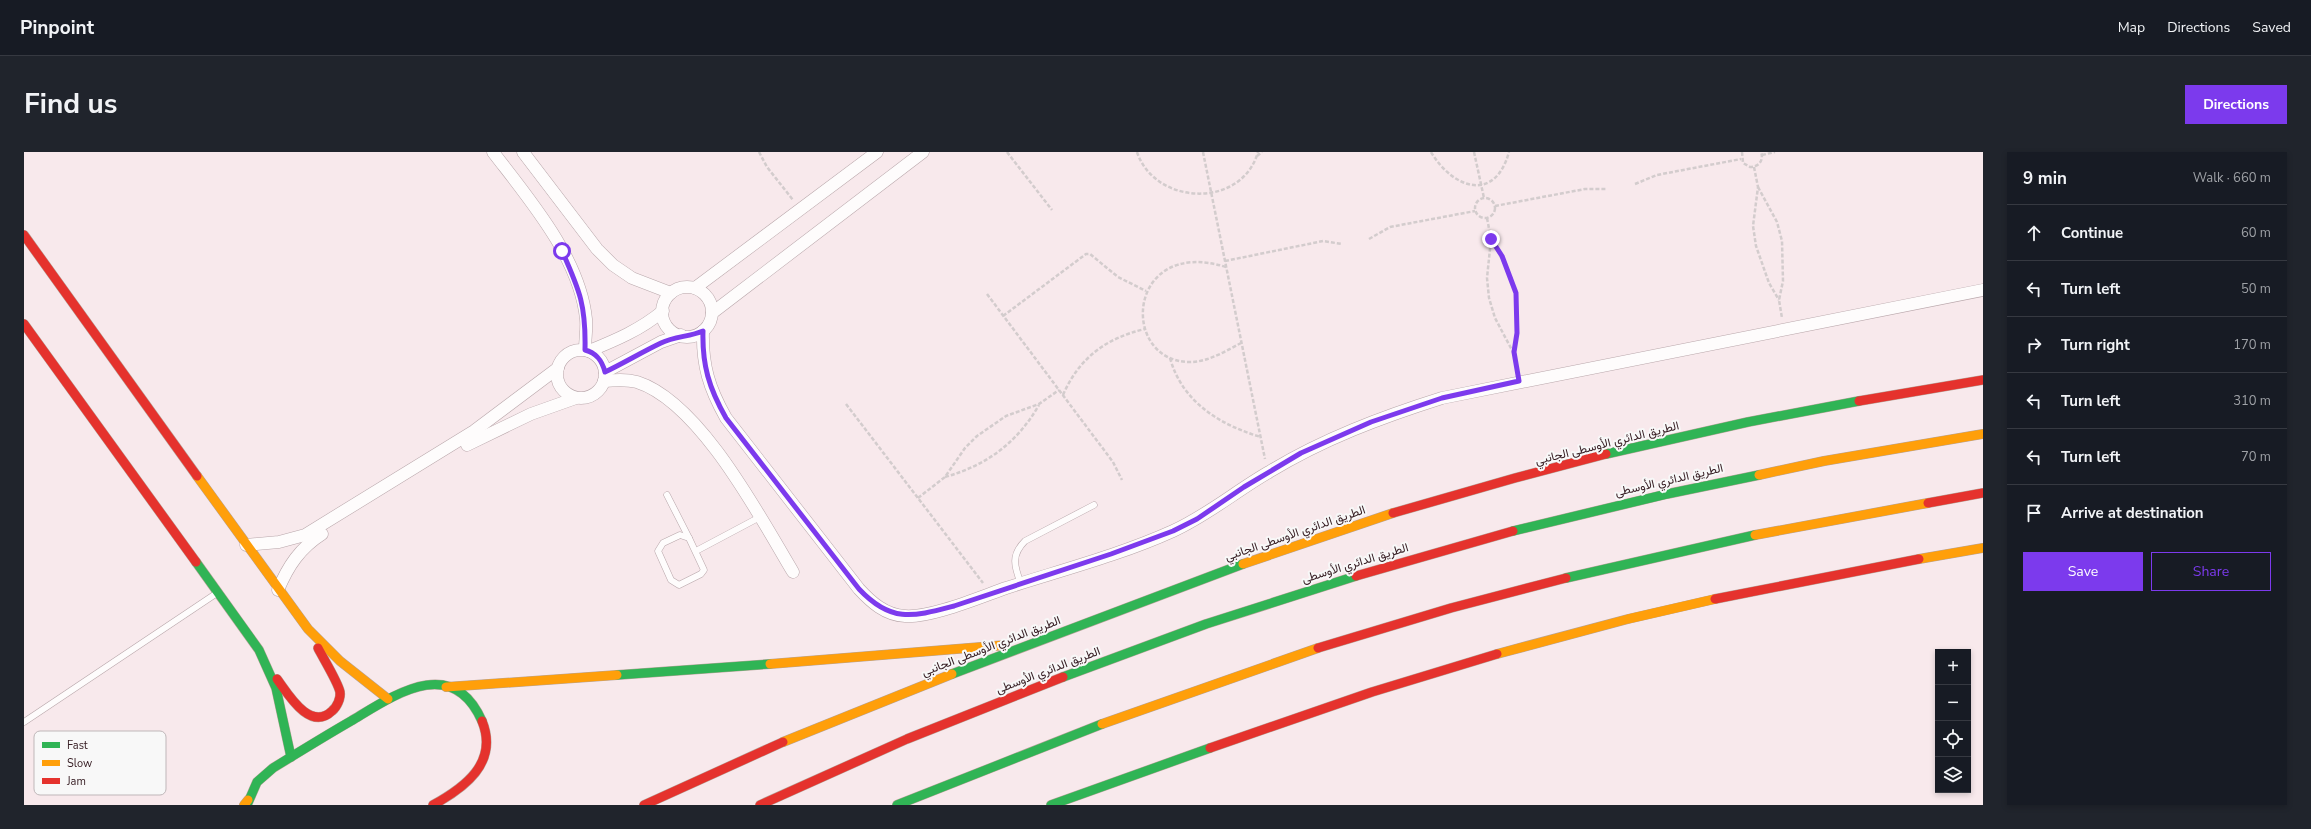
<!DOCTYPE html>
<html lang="en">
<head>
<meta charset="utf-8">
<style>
  :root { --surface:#171b24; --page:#20242c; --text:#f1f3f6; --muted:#9ea1a6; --line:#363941; --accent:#7c3aed }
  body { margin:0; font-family:"Nunito Sans",Vazirmatn,sans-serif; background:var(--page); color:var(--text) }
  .controls { position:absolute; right:12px; bottom:12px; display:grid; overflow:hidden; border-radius:0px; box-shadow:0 2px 6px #0003 }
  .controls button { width:36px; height:36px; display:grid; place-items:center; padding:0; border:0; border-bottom:1px solid var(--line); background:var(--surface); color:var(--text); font:20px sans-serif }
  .stop { position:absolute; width:12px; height:12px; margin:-9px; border:3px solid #7c3aed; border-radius:50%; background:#fff }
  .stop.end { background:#7c3aed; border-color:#fff; box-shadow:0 1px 4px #0008 }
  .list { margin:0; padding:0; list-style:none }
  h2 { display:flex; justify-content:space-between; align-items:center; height:52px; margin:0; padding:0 16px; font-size:17px }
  h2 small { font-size:13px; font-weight:400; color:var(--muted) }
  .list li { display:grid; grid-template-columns:26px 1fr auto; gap:12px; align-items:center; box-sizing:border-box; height:56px; padding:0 16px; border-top:1px solid var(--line) }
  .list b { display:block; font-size:15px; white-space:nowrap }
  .list em { font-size:13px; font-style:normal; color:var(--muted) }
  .actions { display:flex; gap:8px; padding:12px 16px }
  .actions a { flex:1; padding:9px 0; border:1px solid var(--accent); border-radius:0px; text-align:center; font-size:14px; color:var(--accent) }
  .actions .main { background:var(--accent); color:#fff }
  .icon { flex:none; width:22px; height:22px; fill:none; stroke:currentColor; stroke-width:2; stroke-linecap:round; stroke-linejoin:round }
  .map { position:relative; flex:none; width:1959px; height:653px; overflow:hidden; border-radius:0px }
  header { display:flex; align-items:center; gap:24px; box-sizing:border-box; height:56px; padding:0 20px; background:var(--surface); border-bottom:1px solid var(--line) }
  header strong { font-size:19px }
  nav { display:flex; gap:22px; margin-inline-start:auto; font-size:14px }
  .intro { display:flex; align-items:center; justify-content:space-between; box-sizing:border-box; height:96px; padding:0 24px }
  h1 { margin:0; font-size:28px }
  .button { padding:10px 18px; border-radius:0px; background:var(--accent); color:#fff; font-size:14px; font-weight:700 }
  main { display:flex; gap:24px; padding:0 24px }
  aside { flex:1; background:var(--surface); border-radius:0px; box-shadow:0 2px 6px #0003 }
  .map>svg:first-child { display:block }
</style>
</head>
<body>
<header>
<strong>Pinpoint</strong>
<nav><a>Map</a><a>Directions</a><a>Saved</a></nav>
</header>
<div class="intro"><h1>Find us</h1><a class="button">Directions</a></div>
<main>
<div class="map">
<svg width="1959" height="653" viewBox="0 0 1959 653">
  <rect width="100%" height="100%" fill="#f8e9ec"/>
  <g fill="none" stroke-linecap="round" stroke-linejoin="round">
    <defs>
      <g id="lane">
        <polyline points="643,343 665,386"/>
        <polygon points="656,383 665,386 680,418 677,422 655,433 647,428 634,399 639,391"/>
        <polyline points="672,399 736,365"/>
        <path d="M997,432C990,414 987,403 1001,389L1070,353"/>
        <polyline points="0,570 193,441"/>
      </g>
      <g id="street">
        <path d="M469,0C505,47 556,106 562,167C563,177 561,188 561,198"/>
        <polyline points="499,0 573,97 589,113 608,126 647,141"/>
        <circle cx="663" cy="160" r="25"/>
        <polyline points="671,136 853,0"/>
        <polyline points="688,161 899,0"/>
        <path d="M679,179C678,213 685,236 702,266L835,437C847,450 861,463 881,464C907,466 956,445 982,436C1038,418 1096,403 1149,379C1184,363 1212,339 1245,320C1299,287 1358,265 1418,246L1959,138"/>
        <circle cx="557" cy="222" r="24"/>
        <path d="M565,199C592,188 616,178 639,159"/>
        <polyline points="581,220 637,190 657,183"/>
        <path d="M580,229C591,228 602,227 613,230C676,250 736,365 769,420"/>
        <polyline points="443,293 507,262 552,246"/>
        <polyline points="222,393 255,390 281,383 450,279 534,216"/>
        <path d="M254,438C264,414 276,396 298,382"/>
      </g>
      <g id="fast">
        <polyline points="1582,302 1724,270 1835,249"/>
        <polyline points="1489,379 1643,342 1735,323"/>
        <polyline points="172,410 235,498 252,536 267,605"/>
        <polyline points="1542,426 1731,383"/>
        <polyline points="928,522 1219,412"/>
        <polyline points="593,523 746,512"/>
        <polyline points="1039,525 1182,472 1332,424"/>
        <path d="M223,653L233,630L249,616C275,600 301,584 327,569C369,544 428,501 458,569"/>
        <polyline points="873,653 1078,572"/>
        <polyline points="1027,653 1186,596"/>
      </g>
      <g id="slow">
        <polyline points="1735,323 1800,309 1959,282"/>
        <polyline points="173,324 284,477 316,509 364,547"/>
        <polyline points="1731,383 1904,351"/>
        <polyline points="1895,407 1959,396"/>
        <polyline points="1219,412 1369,361"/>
        <polyline points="1473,502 1604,467 1691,447"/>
        <polyline points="746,512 982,493"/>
        <polyline points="422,535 593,523"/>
        <polyline points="1078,572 1294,496"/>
        <polyline points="759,590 928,522"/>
        <polyline points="220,653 224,648"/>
      </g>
      <g id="jam">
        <polyline points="0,83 173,324"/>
        <polyline points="0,172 172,410"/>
        <polyline points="1835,249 1959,228"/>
        <polyline points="1904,351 1959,341"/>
        <polyline points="1369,361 1491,326 1582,302"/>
        <polyline points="1332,424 1489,379"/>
        <polyline points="1691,447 1895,407"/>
        <polyline points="1294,496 1427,456 1542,426"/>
        <path d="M253,527C264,542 286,580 308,559C313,555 317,546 316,540C314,530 299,506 294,496"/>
        <polyline points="1186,596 1348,540 1473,502"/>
        <path d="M409,653C440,636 475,611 458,569"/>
        <polyline points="620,653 759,590"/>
        <polyline points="736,653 883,587 1039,525"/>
      </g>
    </defs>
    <use href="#lane" stroke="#b8a6aa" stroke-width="7"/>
    <use href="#street" stroke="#b8a6aa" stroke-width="13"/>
    <use href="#fast" stroke="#b5a398" stroke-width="10"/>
    <use href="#slow" stroke="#b5a398" stroke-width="10"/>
    <use href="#jam" stroke="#b5a398" stroke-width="10"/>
    <g stroke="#d3cccd" stroke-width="2.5" stroke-dasharray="4 2" stroke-linecap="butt">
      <polyline points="735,0 743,15 769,48"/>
      <polyline points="983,0 1028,58"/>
      <path d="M1113,0C1131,54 1218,57 1234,0"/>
      <polyline points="1179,0 1241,307"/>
      <path d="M1407,0C1429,37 1471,51 1485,0"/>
      <polyline points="1450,0 1460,46"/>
      <path d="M1718,0L1719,11L1726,15C1735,15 1740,8 1737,0"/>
      <polyline points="1738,3 1751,0"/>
      <polyline points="1233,4 1238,0"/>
      <polyline points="1730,15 1734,35 1729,74 1732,94 1745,131 1755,148"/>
      <polyline points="1611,32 1633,23 1717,7"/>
      <polyline points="1734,35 1753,70 1758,89 1759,129 1755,148 1758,166"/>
      <circle cx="1461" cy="56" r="10"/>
      <polyline points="1471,54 1561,37 1583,37"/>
      <polyline points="1463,66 1467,87 1463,126 1465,146 1471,166 1489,200"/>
      <polyline points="1345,87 1366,75 1451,59"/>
      <polyline points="1467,87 1486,122 1492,141 1493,181 1490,200 1493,218"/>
      <polyline points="1201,109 1299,89 1318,92"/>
      <path d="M1202,115C1102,84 1095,210 1166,210C1184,210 1202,199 1217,191"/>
      <polyline points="963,142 1089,310 1098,328"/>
      <polyline points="979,164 1062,102 1066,102 1094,125 1122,139"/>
      <path d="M1146,206C1158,250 1196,273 1237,285"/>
      <path d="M1039,243C1055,206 1082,186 1121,177"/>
      <polyline points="822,252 959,431"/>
      <path d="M921,325C963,313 993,291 1015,253"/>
      <polyline points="894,346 921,325 941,296 953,284 982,264 1015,252 1035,238"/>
    </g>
    <use href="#lane" stroke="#fefcfc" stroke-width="6"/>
    <use href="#street" stroke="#fefcfc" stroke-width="12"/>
    <use href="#fast" stroke="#30b455" stroke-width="9"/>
    <use href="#slow" stroke="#ff9f0a" stroke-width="9"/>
    <use href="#jam" stroke="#e5322d" stroke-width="9"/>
  </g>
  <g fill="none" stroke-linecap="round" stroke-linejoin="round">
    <path stroke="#7c3aed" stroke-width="5" d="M538,99C556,139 562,154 561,198C573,201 578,209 581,220C600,211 618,200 637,191C651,184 665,185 679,179C678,213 685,236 702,266L835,437C867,471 888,465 930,454L1087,402L1149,379L1173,367L1220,335L1277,301L1347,270L1418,246L1495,229L1490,200L1493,181L1492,141L1478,104L1467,87"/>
  </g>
  <g text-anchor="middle" stroke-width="4" stroke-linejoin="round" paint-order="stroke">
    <g font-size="12" fill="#392026" stroke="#f8f8f8">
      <text transform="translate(1583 291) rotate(-14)" y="4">الطريق الدائري الأوسطى الجانبي</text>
      <text transform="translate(1645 328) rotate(-13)" y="4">الطريق الدائري الأوسطى</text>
      <text transform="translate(1271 381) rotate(-19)" y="4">الطريق الدائري الأوسطى الجانبي</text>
      <text transform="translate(1331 411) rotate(-17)" y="4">الطريق الدائري الأوسطى</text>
      <text transform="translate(967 494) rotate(-21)" y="4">الطريق الدائري الأوسطى الجانبي</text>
      <text transform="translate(1024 518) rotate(-21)" y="4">الطريق الدائري الأوسطى</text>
    </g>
  </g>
  <rect x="10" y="579" width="132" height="64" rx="6" fill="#f8f8f8" stroke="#bfb7b9" stroke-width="1"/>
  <rect x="18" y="590" width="18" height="6" fill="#30b455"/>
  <rect x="18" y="608" width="18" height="6" fill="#ff9f0a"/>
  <rect x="18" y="626" width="18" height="6" fill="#e5322d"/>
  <g font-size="11" fill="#392026">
    <text x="43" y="597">Fast</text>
    <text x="43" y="615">Slow</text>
    <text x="43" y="633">Jam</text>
  </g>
</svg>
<div class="controls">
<button>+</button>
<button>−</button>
<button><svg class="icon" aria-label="locate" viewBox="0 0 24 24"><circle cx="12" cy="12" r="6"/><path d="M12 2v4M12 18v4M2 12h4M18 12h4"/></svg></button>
<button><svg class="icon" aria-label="layers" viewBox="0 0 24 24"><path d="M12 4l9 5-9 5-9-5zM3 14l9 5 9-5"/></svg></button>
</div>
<div class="stop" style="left:538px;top:99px"></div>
<div class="stop end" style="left:1467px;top:87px"></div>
</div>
<aside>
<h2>9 min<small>Walk · 660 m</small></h2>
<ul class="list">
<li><svg class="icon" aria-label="ahead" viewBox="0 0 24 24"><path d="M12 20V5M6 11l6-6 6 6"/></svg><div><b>Continue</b></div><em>60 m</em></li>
<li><svg class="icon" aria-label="left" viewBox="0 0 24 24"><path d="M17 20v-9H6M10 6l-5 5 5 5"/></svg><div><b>Turn left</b></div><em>50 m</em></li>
<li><svg class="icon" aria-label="right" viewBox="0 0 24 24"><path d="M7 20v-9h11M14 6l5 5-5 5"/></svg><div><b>Turn right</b></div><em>170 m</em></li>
<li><svg class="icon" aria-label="left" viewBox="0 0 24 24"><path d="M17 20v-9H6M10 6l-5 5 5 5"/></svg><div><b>Turn left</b></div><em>310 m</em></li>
<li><svg class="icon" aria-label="left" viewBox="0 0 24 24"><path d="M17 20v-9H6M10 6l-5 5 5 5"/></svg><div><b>Turn left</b></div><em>70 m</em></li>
<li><svg class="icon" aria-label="arrive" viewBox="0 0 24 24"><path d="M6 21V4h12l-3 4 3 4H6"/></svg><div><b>Arrive at destination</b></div></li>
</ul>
<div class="actions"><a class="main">Save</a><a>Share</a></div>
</aside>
</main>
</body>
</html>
